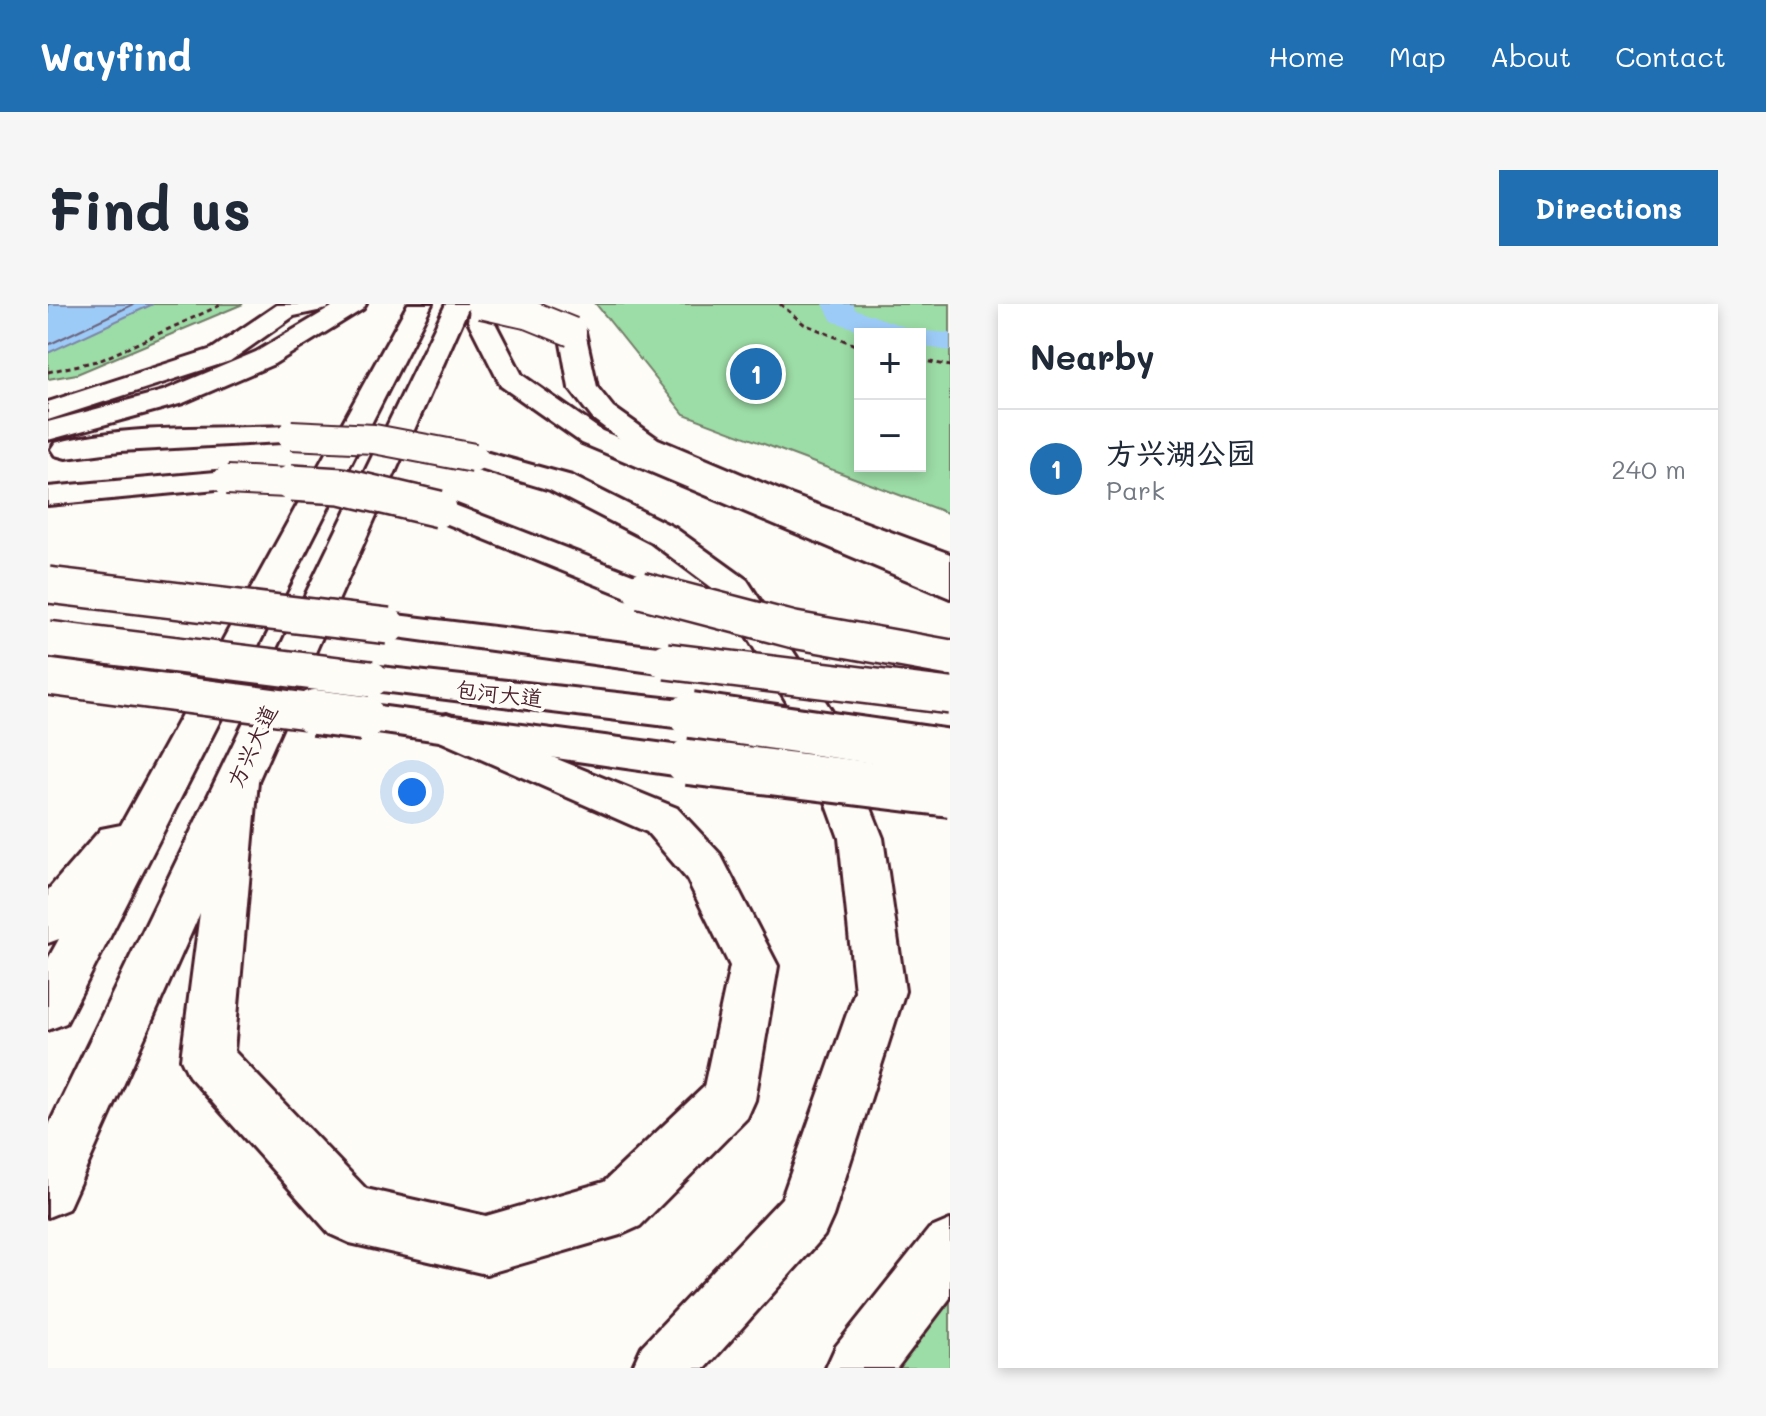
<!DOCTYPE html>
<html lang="en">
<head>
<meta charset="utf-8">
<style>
  :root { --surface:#fff; --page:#f6f6f7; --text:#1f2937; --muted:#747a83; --line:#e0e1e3; --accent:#1f6fb2 }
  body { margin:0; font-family:Mali,"LXGW WenKai TC",sans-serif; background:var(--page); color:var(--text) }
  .controls { position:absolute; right:24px; top:24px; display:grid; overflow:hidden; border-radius:0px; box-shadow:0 4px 12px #0003 }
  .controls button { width:72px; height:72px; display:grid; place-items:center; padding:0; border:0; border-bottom:2px solid var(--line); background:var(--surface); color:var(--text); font:40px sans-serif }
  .you { position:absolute; left:364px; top:488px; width:28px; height:28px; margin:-20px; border:6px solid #fff; border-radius:50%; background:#1a73e8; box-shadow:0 0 0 12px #1a73e833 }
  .badge { display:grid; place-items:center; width:52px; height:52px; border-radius:50%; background:var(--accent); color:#fff; font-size:26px; font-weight:700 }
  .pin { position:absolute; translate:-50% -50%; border:4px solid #fff; box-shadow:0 2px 8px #0006 }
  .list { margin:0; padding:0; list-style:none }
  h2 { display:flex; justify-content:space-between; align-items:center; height:104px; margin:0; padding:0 32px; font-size:34px }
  h2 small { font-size:26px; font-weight:400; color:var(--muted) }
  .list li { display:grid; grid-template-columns:52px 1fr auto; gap:24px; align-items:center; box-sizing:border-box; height:120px; padding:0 32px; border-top:2px solid var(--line) }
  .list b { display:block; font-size:30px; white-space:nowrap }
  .list p { margin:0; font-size:26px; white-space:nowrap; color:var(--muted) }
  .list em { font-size:26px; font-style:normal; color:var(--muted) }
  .map { position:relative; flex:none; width:902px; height:1064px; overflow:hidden; border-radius:0px }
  header { display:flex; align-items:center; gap:48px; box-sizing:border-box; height:112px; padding:0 40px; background:var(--accent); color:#fff }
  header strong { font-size:38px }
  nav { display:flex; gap:44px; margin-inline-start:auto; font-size:28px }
  .intro { display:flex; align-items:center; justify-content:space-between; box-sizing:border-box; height:192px; padding:0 48px }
  h1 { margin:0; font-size:56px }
  .button { padding:20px 36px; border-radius:0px; background:var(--accent); color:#fff; font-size:28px; font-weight:700 }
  main { display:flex; gap:48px; padding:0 48px }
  aside { flex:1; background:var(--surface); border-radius:0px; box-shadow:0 4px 12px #0003 }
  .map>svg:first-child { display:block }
</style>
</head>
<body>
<header>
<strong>Wayfind</strong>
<nav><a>Home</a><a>Map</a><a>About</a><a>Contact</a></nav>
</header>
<div class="intro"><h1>Find us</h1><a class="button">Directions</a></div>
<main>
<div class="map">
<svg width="902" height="1064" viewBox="0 0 902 1064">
  <rect width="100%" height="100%" fill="#fdfcf7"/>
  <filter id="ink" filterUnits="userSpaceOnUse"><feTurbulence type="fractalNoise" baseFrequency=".0125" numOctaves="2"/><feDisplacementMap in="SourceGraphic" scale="16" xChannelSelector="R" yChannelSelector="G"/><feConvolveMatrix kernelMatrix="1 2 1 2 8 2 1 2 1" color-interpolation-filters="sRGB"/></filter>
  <g filter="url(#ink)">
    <g fill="#9cdca6" stroke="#737e68" stroke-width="2" fill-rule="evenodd">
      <polygon points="0,0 195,0 29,70 0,75"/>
      <path d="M548,0H902V210L636,110ZM812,30H872V162H812Z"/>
      <polygon points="902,946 902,1064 810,1064"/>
    </g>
    <polygon fill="#9dcbf8" stroke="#7c86a6" stroke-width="2" points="0,0 105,0 0,49"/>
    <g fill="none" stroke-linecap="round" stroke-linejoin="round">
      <polyline stroke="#6b647d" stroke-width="2" points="0,41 86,0"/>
      <polygon fill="#9dcbf8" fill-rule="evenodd" points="775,0 805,0 807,5 865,26 902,29 902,47 872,42 872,30 822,30 784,17"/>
      <defs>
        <g id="major">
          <polygon points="282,0 279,5 246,12 182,57 0,116 0,98 164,45 229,1"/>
          <polygon points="524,20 533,23 537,28 549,83 565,103 610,135 743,191 902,250 902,272 721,205 588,147 545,115 521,84 511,28 515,23"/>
          <polygon points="315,400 640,443 655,447 661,458 655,469 640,473 301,424 295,414 301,404"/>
        </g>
        <g id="highway">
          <polygon points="289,0 318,0 315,5 226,60 135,99 0,136 0,118 115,87 208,48"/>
          <polygon points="360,0 384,0 18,719 0,726 0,655 11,635 0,639 0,586 53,525 73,521"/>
          <polygon points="398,0 422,0 210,477 186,747 318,885 438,912 556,878 656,783 682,662 639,575 599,528 385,434 379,424 385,414 399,410 629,504 672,550 730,662 707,796 699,814 592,922 572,931 438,970 302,939 282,930 141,772 133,755 152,609 20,905 0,913 0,823"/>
          <polygon points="423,0 447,0 446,17 474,71 554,127 902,270 902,294 534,139 453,82 420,17"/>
          <path d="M243,122L253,125L258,131L253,137L72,147L18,154L7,151L3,145L7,139C81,120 167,125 243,122Z"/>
          <polygon points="426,145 524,172 627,224 699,276 785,409 835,534 857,687 785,912 776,932 658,1064 584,1064 594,1042 734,894 807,687 791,534 746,410 674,291 603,238 502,186 415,160 411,154 415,148"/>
          <polygon points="179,167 190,169 195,176 190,183 0,201 0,183"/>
          <polygon points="391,195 605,278 611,286 605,294 593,297 581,294 380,212 375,205 380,198"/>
          <polygon points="340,310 618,344 631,348 637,357 631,366 618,370 327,330 322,322 327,314"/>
          <polygon points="323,362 643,397 657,401 663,411 657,421 643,425 309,384 304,375 309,366"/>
          <polygon points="902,916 902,994 849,1064 778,1064 788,1042 881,925"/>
        </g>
      </defs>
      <use href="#major" stroke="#4a1f2b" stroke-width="6"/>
      <use href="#highway" stroke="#4a1f2b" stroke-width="6"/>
      <g stroke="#4a1f2b" stroke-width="3" stroke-dasharray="5 4" stroke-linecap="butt">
        <polyline points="732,0 756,20 812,43"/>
        <polyline points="872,56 902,62"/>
        <polyline points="0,68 53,56 175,0"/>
      </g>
      <use href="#major" fill="#fdfcf7" fill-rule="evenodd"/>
      <use href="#highway" fill="#fdfcf7" fill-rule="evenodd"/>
      <defs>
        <polyline id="major-bridge-far2" points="433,0 482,11 524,28"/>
        <polyline id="major-bridge-far1" points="0,373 282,410"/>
        <g id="major-bridge">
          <polyline points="267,408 315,414"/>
          <polyline points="640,458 902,490"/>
        </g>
        <g id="highway-bridge-far2">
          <polyline points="243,131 326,135 426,154"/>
          <polyline points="179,176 281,181"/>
        </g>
        <g id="highway-bridge-far1">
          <polyline points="243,179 293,182 391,205"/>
          <polyline points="0,281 340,322"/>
          <polyline points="593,286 746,326 902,354"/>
          <polyline points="0,335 323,375"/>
          <polyline points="618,357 902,392"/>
        </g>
        <polyline id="highway-bridge" points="643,411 902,448"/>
      </defs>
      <use href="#major-bridge-far2" stroke="#4a1f2b" stroke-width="32" stroke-linecap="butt"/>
      <use href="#major-bridge-far1" stroke="#4a1f2b" stroke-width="40" stroke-linecap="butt"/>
      <use href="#major-bridge" stroke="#4a1f2b" stroke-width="50" stroke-linecap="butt"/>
      <use href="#highway-bridge-far2" stroke="#4a1f2b" stroke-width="32" stroke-linecap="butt"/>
      <use href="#highway-bridge-far1" stroke="#4a1f2b" stroke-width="40" stroke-linecap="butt"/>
      <use href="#highway-bridge" stroke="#4a1f2b" stroke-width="50" stroke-linecap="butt"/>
      <use href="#major-bridge-far2" stroke="#fdfcf7" stroke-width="28"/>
      <use href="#major-bridge-far1" stroke="#fdfcf7" stroke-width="35"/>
      <use href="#major-bridge" stroke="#fdfcf7" stroke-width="44"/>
      <use href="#highway-bridge-far2" stroke="#fdfcf7" stroke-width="28"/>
      <use href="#highway-bridge-far1" stroke="#fdfcf7" stroke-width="35"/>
      <use href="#highway-bridge" stroke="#fdfcf7" stroke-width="44"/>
    </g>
  </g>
  <g text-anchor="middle" stroke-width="8" stroke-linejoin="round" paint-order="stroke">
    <g font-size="22" fill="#4a1f2b" stroke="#fdfcf7">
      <text transform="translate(451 390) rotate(6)" y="8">包河大道</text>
      <text transform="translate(204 442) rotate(-65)" y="8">方兴大道</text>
    </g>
  </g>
</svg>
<div class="controls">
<button>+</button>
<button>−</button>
</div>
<div class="you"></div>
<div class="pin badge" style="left:708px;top:70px">1</div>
</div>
<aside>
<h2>Nearby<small></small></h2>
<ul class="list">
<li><span class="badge">1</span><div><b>方兴湖公园</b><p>Park</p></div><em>240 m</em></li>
</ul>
</aside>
</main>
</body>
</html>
